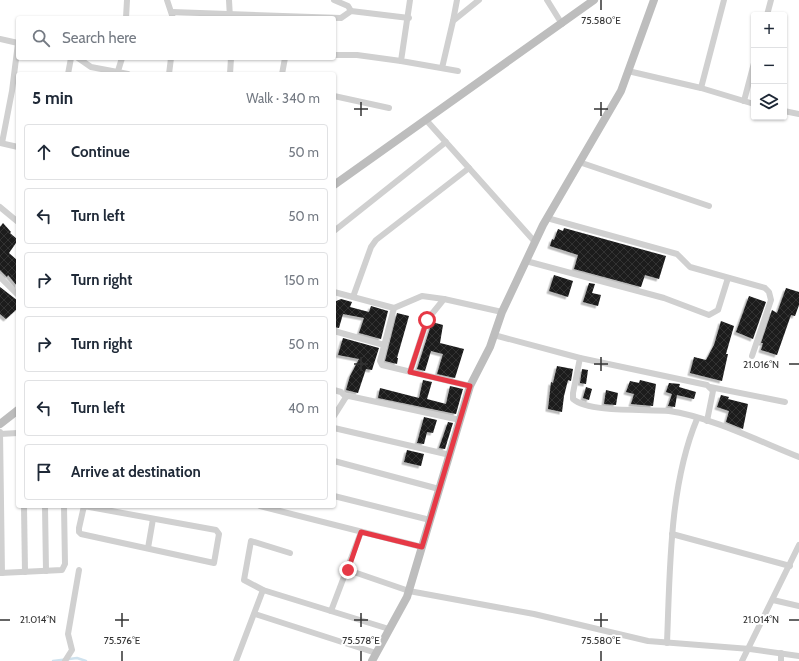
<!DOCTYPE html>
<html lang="en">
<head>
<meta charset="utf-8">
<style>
  :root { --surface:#fff; --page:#f2f2f3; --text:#1f2937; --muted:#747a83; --line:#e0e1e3 }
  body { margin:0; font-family:Cabin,sans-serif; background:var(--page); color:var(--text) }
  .controls { position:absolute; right:12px; top:12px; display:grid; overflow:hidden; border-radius:4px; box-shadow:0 1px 3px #0004 }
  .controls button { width:36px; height:36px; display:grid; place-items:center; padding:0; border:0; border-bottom:1px solid var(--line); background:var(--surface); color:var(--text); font:20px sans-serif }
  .stop { position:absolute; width:12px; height:12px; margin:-9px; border:3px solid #e63946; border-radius:50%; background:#fff }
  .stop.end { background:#e63946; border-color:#fff; box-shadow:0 1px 4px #0008 }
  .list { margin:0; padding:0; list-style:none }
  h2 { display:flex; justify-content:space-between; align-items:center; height:52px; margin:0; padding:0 16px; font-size:17px }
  h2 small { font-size:13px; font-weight:400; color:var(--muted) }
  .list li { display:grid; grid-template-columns:26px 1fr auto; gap:12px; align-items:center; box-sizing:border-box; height:56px; margin:0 8px 8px; padding:0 8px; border:1px solid var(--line); border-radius:4px }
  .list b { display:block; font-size:15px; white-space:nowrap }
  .list em { font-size:13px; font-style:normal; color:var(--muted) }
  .icon { flex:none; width:22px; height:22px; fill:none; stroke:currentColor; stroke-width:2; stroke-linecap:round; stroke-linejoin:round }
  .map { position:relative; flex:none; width:799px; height:661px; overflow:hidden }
  .search { position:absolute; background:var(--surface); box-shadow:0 1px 3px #0004; left:16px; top:16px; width:320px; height:44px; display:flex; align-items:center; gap:10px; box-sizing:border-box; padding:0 14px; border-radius:4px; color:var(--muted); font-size:15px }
  .panel { position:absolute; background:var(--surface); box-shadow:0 1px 3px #0004; left:16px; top:72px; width:320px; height:436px; border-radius:4px }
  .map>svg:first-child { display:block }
</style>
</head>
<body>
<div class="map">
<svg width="799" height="661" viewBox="0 0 799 661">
  <defs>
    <pattern id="building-cross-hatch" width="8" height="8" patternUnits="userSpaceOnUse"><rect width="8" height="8" fill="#1a1a1a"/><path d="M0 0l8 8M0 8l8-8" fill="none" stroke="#333"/></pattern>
    <filter id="shadow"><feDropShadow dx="-2.5" dy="2.5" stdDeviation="0" flood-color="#0004"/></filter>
  </defs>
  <rect width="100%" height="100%" fill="#fff"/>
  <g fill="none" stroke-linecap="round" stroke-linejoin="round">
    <polyline stroke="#cfe2ee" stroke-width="2.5" points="53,661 77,658 86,661"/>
  </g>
  <g fill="url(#building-cross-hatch)" filter="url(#shadow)">
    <polygon points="3,223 11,232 10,233 18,240 9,253 18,261 18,287 8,275 7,277 0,270 0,227"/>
    <polygon points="564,228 666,256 659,279 645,275 641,287 574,269 578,255 550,246 552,239 554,240 558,229 563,231"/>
    <polygon points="554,275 573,281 568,297 549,291"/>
    <polygon points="589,283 595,284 592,293 601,295 598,306 583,302"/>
    <polygon points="0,287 18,301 18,308 6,319 0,314"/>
    <polygon points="786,288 799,292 799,305 795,316 791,315 777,355 761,350 763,343 761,343 772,310 777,313"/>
    <polygon points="749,296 766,302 753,339 736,332"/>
    <polygon points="341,299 352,302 350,307 369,312 371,306 388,311 381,339 359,333 364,318 343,314 339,328 334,327 334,302"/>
    <polygon points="397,313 409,316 397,358 398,358 397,364 385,361"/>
    <polygon points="721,321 734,326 726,354 728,354 722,381 690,373 694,357 706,360 714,345"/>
    <polygon points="432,322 443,325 440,343 464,349 455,378 437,374 443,354 431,351 425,371 417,369"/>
    <polygon points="343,338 379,348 372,370 366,369 358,393 346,390 350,376 359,359 338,355"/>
    <polygon points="557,366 573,369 571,381 568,380 564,396 562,412 548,409 551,382 553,383"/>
    <polygon points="582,369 588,370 586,384 580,383"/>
    <polygon points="423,380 432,382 427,399 446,404 450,386 463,389 456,414 378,398 380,388 419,398"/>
    <polygon points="640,380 656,384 653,406 631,404 634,394 626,392 630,381 639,383"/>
    <polygon points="669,383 680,384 679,387 696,392 694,399 677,395 675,407 668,406 672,394 666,392"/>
    <polygon points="586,387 592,389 589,400 583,398"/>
    <polygon points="606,390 618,393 616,405 604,404"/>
    <polygon points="721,395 729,397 728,399 748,404 743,429 726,422 729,411 717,407"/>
    <polygon points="424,417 437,420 433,433 427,432 424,444 417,443"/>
    <polygon points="448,422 453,423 445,449 439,448"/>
    <polygon points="407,450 424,454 421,466 404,462"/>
  </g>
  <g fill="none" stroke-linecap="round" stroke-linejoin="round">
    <g stroke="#d0d0d0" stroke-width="6">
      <polyline points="167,0 173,18"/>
      <polyline points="229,0 230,18"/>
      <polyline points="334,0 348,6 351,11"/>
      <polyline points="410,0 401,61 458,71"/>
      <polyline points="547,0 562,24"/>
      <polyline points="172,12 341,18 351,11 409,18"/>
      <polyline points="767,15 771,0"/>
      <polyline points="126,18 127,0"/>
      <polyline points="453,21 457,0"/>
      <polyline points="0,39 18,43"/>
      <polyline points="334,55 357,55 401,61"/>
      <polyline points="78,58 91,67 128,74"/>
      <polyline points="442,68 453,21 479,0"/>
      <polyline points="118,71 122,58"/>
      <polyline points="628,71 701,88 754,104"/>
      <polyline points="68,74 71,58"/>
      <polyline points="169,74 171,58"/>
      <polyline points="230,74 231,58"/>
      <polyline points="282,74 285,58"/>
      <polyline points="701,88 724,0"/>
      <polyline points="334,96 389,108"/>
      <polyline points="744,101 754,63"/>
      <polyline points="784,111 799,114"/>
      <polyline points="427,121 535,242"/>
      <polyline points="0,143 18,147"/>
      <polyline points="2,143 12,91 18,43"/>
      <polyline points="579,162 709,206"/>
      <polyline points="0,207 18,222"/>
      <polyline points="547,218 677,254 690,267 765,288 769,292 771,300 752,356"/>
      <polyline points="334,231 446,142"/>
      <polyline points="526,261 664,298 709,315 718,310 728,278"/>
      <polyline points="0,277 18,295"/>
      <polyline points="334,292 394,308 380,361 382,365 470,386"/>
      <polyline points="353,297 371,247 376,240 469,168"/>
      <polyline points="394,308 422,296 444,299"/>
      <polyline points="334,331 384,345"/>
      <polyline points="494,335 580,358 707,385 713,391 707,421"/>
      <path d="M580,358L573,393V399C589,413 646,409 669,411C708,416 761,442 799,457"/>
      <polyline points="410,372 427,320 444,299 502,312"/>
      <polyline points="710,387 785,402"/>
      <polyline points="334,390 341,392 346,397"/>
      <polyline points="334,416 346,397 349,396 460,420"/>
      <polyline points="334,428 450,455"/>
      <polyline points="0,432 2,573"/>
      <polyline points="0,434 18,433"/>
      <polyline points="334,461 439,489"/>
      <polyline points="334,496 430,520"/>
      <polyline points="24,506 25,572"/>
      <polyline points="45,506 46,571"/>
      <polygon points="84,506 216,530 219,534 214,563 81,534 79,532 79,528"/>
      <polyline points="260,506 422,547"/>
      <polyline points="672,534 790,566"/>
      <polyline points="148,548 153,519"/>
      <polyline points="290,553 251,541 244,580 263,590 389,629"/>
      <polyline points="348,570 409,591 534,614 648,641 750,649 799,656"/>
      <polyline points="0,573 62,570 65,564 64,506"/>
      <polyline points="773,600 799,606"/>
      <polyline points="331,611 361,532"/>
      <polyline points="255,614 376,653"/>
      <path d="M667,643C670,571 669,486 697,419"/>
      <polyline points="65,661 72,650 68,634 79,570"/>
      <polyline points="236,661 263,590"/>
      <polyline points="742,661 799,545"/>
      <polyline points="781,661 781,653"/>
    </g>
    <g stroke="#bdbdbd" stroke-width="8">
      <polyline points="334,185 594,0"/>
      <polyline points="0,424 18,410"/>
      <polyline points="372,661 407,597 470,386 490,347 502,312 543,225 621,91 654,0"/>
    </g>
  </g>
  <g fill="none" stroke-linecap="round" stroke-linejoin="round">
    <polyline stroke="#e63946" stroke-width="5" points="348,570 361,532 422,547 470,386 410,372 427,320"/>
  </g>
  <path fill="none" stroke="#333" stroke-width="1.5" d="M601,0V10M361,102V116M601,102V116M354,109H368M594,109H608M361,357V371M601,357V371M354,364H368M594,364H608M789,364H799M122,613V627M361,613V627M601,613V627M0,620H10M115,620H129M354,620H368M594,620H608M789,620H799M122,651V661M361,651V661M601,651V661"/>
  <g font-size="10" text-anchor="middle" fill="#333" stroke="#fff" stroke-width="4" stroke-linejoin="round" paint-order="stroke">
    <text x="601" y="24">75.580°E</text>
    <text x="761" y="368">21.016°N</text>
    <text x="38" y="623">21.014°N</text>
    <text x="761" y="623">21.014°N</text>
    <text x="122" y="644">75.576°E</text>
    <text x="361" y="644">75.578°E</text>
    <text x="601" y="644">75.580°E</text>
  </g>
</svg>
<div class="controls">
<button>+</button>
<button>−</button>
<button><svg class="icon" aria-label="layers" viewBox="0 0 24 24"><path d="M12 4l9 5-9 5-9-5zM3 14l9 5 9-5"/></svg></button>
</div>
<div class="stop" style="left:427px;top:320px"></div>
<div class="stop end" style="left:348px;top:570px"></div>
<div class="search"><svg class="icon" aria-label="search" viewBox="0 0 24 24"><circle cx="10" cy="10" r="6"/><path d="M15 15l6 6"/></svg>Search here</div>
<section class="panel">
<h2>5 min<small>Walk · 340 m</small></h2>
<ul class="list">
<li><svg class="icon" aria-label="ahead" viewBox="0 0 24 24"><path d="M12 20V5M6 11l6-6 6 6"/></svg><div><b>Continue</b></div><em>50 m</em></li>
<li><svg class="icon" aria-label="left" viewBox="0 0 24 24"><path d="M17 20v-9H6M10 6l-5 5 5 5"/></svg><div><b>Turn left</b></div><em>50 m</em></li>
<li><svg class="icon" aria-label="right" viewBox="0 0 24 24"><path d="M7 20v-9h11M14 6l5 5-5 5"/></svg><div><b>Turn right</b></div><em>150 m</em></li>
<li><svg class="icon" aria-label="right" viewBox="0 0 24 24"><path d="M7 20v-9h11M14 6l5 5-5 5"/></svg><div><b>Turn right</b></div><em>50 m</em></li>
<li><svg class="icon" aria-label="left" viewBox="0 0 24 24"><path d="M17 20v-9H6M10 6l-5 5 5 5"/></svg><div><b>Turn left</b></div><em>40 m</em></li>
<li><svg class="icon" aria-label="arrive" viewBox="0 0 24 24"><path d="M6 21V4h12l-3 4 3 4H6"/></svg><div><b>Arrive at destination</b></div></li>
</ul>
</section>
</div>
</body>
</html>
